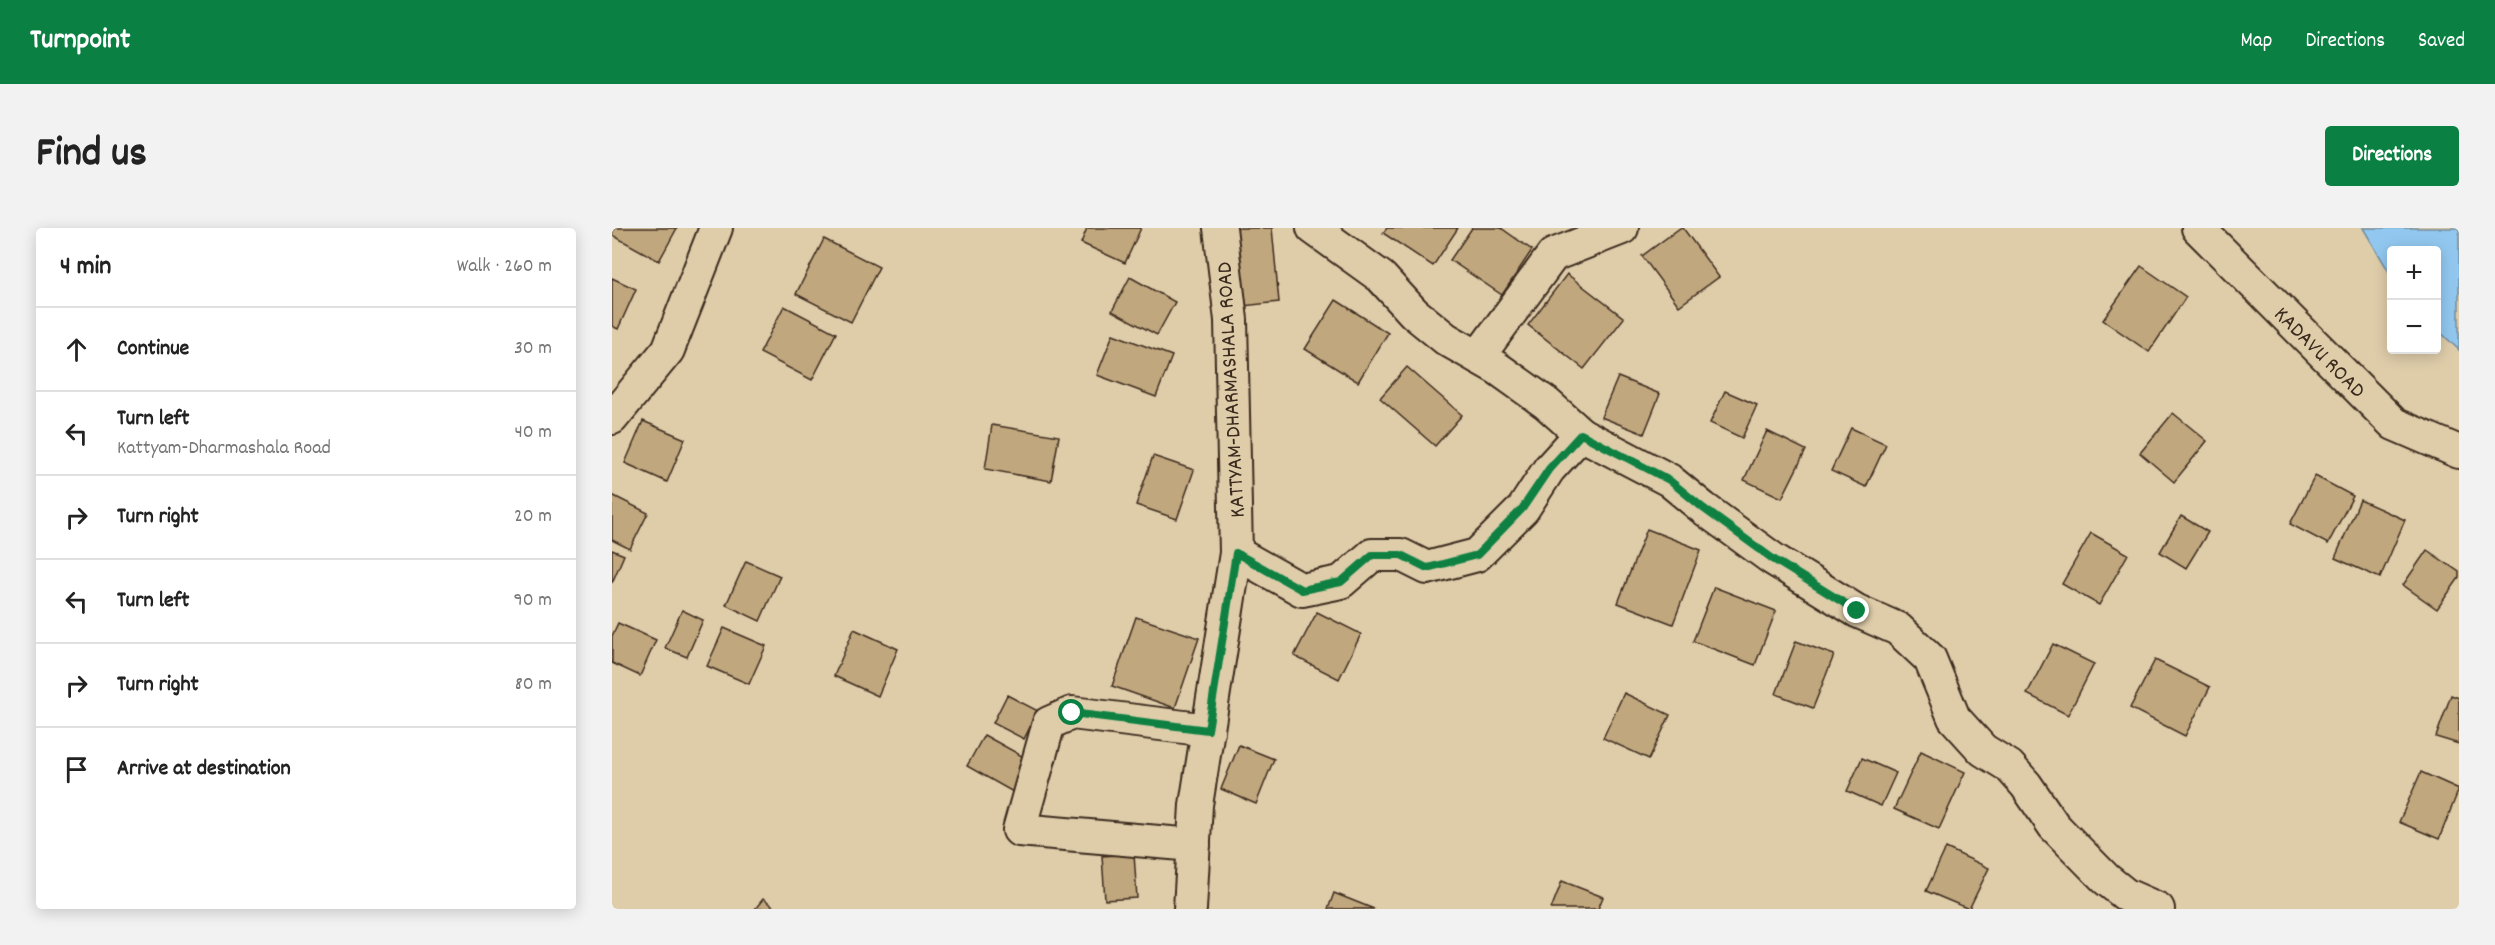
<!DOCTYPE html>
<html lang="en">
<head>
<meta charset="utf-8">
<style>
  :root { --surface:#fff; --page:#f2f2f2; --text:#222; --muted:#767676; --line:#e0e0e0; --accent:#0b8043 }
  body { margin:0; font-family:Dekko,sans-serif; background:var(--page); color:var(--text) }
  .controls { position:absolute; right:18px; top:18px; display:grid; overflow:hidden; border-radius:6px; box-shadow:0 3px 15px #0003 }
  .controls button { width:54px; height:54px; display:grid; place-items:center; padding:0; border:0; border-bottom:2px solid var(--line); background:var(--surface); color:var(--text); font:30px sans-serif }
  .stop { position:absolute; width:18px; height:18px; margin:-14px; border:4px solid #0b8043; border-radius:50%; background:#fff }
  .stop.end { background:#0b8043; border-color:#fff; box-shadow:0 2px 6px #0008 }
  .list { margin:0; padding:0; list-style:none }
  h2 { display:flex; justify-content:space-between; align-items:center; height:78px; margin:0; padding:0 24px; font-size:26px }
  h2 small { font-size:20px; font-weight:400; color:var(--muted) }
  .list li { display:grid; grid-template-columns:39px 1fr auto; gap:18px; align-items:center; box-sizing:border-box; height:84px; padding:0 24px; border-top:2px solid var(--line) }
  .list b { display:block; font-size:22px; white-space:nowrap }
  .list p { margin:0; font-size:20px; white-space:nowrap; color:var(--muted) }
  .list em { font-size:20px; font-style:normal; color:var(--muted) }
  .icon { flex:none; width:33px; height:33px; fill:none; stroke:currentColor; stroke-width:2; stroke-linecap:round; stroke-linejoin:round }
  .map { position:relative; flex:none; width:1847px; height:681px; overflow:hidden; border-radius:6px }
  header { display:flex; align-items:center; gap:36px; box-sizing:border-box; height:84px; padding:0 30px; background:var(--accent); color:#fff }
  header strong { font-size:28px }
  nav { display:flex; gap:33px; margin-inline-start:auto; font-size:21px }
  .intro { display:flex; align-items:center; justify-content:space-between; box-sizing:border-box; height:144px; padding:0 36px }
  h1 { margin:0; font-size:42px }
  .button { padding:15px 27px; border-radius:6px; background:var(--accent); color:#fff; font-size:21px; font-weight:700 }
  main { display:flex; gap:36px; padding:0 36px }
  aside { flex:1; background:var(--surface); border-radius:6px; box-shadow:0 3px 15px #0003 }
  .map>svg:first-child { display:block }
</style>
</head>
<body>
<header>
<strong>Turnpoint</strong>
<nav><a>Map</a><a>Directions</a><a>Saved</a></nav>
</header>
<div class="intro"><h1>Find us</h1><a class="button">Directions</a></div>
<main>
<aside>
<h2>4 min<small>Walk · 260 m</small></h2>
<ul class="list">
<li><svg class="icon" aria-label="ahead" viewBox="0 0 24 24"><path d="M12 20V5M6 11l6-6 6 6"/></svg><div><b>Continue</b></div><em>30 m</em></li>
<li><svg class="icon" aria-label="left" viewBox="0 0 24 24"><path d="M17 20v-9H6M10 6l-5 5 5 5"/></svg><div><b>Turn left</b><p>Kattyam-Dharmashala Road</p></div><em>40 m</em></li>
<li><svg class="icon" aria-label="right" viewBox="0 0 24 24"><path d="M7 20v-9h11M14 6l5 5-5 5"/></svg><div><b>Turn right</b></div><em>20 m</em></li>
<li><svg class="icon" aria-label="left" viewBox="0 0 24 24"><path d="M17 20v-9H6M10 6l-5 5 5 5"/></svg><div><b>Turn left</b></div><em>90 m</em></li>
<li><svg class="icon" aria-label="right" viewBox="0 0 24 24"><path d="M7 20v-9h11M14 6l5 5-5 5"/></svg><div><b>Turn right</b></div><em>80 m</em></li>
<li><svg class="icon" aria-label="arrive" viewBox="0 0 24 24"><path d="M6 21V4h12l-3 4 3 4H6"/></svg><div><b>Arrive at destination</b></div></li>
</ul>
</aside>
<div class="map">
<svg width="1847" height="681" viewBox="0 0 1847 681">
  <rect width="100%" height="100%" fill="#dfcdaa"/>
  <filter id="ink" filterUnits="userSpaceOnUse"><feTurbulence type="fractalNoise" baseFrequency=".0167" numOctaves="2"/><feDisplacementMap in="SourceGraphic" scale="12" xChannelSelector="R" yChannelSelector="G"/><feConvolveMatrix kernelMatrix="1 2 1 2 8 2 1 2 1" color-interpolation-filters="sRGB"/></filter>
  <g filter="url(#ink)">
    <polygon fill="#92c8f0" stroke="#6f899c" stroke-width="1.5" points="1751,0 1847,0 1847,122 1825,101 1824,22 1780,22 1779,47"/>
    <g fill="#c1a77e" stroke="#3b2a1e" stroke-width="1.5">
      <polygon points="2,0 65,0 47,33 0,7"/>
      <polygon points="475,0 529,0 513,35 469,15"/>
      <polygon points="624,0 660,0 667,74 631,78"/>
      <polygon points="775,0 846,0 821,38 771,5"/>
      <polygon points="860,0 889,0 920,22 890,67 838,32"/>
      <polygon points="1068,0 1071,0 1107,49 1067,78 1030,28"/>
      <polygon points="212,11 267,39 239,94 184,66"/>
      <polygon points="1529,38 1574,69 1537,124 1491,92"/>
      <polygon points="955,46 1012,90 972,141 916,97"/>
      <polygon points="518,49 563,74 545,107 500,83"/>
      <polygon points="0,50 24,61 6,101 0,98"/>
      <polygon points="724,72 776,105 746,154 693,121"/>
      <polygon points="172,78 224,105 200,152 148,125"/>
      <polygon points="501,106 560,128 544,169 485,147"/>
      <polygon points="795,139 850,187 823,218 768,170"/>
      <polygon points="1006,149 1048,166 1032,206 989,189"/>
      <polygon points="1113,163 1145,177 1130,210 1098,195"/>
      <polygon points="1561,185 1595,213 1562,254 1528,225"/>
      <polygon points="31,193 73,211 55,254 13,235"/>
      <polygon points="380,197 447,208 439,253 373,241"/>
      <polygon points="1239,200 1274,216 1254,259 1219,243"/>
      <polygon points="1155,203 1194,222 1170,270 1132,252"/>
      <polygon points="541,228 582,242 565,291 524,277"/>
      <polygon points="1703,248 1741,268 1716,316 1678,296"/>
      <polygon points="0,267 36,285 18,321 0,312"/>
      <polygon points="1748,272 1793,292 1768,350 1723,330"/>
      <polygon points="1569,288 1596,304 1574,340 1548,324"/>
      <polygon points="1035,301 1089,322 1061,396 1006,375"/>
      <polygon points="1479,305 1516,326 1487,377 1450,356"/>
      <polygon points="0,322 12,327 0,355"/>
      <polygon points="1815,322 1847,344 1847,350 1825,381 1791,357"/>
      <polygon points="134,333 168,348 148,393 114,377"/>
      <polygon points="1102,359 1164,383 1143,437 1081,413"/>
      <polygon points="70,382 91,392 75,429 53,420"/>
      <polygon points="705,384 749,406 727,451 682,428"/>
      <polygon points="524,389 587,410 563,480 500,458"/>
      <polygon points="6,395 44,412 28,448 0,435 0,408"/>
      <polygon points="112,400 154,418 137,456 95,438"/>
      <polygon points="242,401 286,421 266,468 222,448"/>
      <polygon points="1184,413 1222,427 1201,480 1164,466"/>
      <polygon points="1441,416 1482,436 1456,487 1415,466"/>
      <polygon points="1543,432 1598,459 1573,508 1518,480"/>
      <polygon points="1012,465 1058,487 1037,531 991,510"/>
      <polygon points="395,467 426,483 412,511 381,495"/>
      <polygon points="1839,467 1847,470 1847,516 1824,509"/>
      <polygon points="372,507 419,533 401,564 355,538"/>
      <polygon points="627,517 662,531 644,576 609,561"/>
      <polygon points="1309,523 1353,544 1327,601 1282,581"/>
      <polygon points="1250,530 1284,545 1269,578 1235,563"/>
      <polygon points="1809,544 1847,561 1827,611 1787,594"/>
      <polygon points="1334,620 1377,640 1357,681 1314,663"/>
      <polygon points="522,626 525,670 493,672 490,628"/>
      <polygon points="950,653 991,669 986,681 939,681"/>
      <polygon points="722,665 762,681 716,681"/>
      <polygon points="151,671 164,681 143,681"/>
    </g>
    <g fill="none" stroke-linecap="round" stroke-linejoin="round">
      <defs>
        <g id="street">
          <polyline points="701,0 769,49 802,85 834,111 885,140 934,175 969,206"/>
          <polyline points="1586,0 1782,196 1847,224"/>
          <polyline points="866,129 941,27 1010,0"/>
          <polyline points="0,190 56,122 104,0"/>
          <polyline points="624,325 690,362 729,354 760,327 789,327 815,340 865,327 911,281 937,241 969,206 1057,252 1091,280 1161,331 1245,383 1286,401 1318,431 1342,490 1371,522 1397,538 1414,557 1442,598 1494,651 1514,667 1546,681"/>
          <polyline points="582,617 407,602 437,495 460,485 596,502"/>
          <polyline points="578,681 584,577 624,325 619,92 608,0"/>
        </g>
      </defs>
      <use href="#street" stroke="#3b2a1e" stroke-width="36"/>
      <use href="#street" stroke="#dfcdaa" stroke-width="32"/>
    </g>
  </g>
  <g fill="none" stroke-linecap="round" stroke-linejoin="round" filter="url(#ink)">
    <polyline stroke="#0b8043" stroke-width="8" points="460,485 596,502 624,325 690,362 729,354 760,327 789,327 815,340 865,327 910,281 937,241 969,206 1057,252 1091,280 1161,331 1245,383"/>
  </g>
  <g text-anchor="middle" stroke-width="6" stroke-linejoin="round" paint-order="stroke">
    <g font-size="22" fill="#3b2a1e" stroke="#dfcdaa">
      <text transform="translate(1709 123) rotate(45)" y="8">KADAVU ROAD</text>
      <text transform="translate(617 162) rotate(-93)" y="8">KATTYAM-DHARMASHALA ROAD</text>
    </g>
  </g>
</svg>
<div class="controls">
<button>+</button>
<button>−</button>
</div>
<div class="stop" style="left:460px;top:485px"></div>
<div class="stop end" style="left:1245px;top:383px"></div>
</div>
</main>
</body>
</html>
